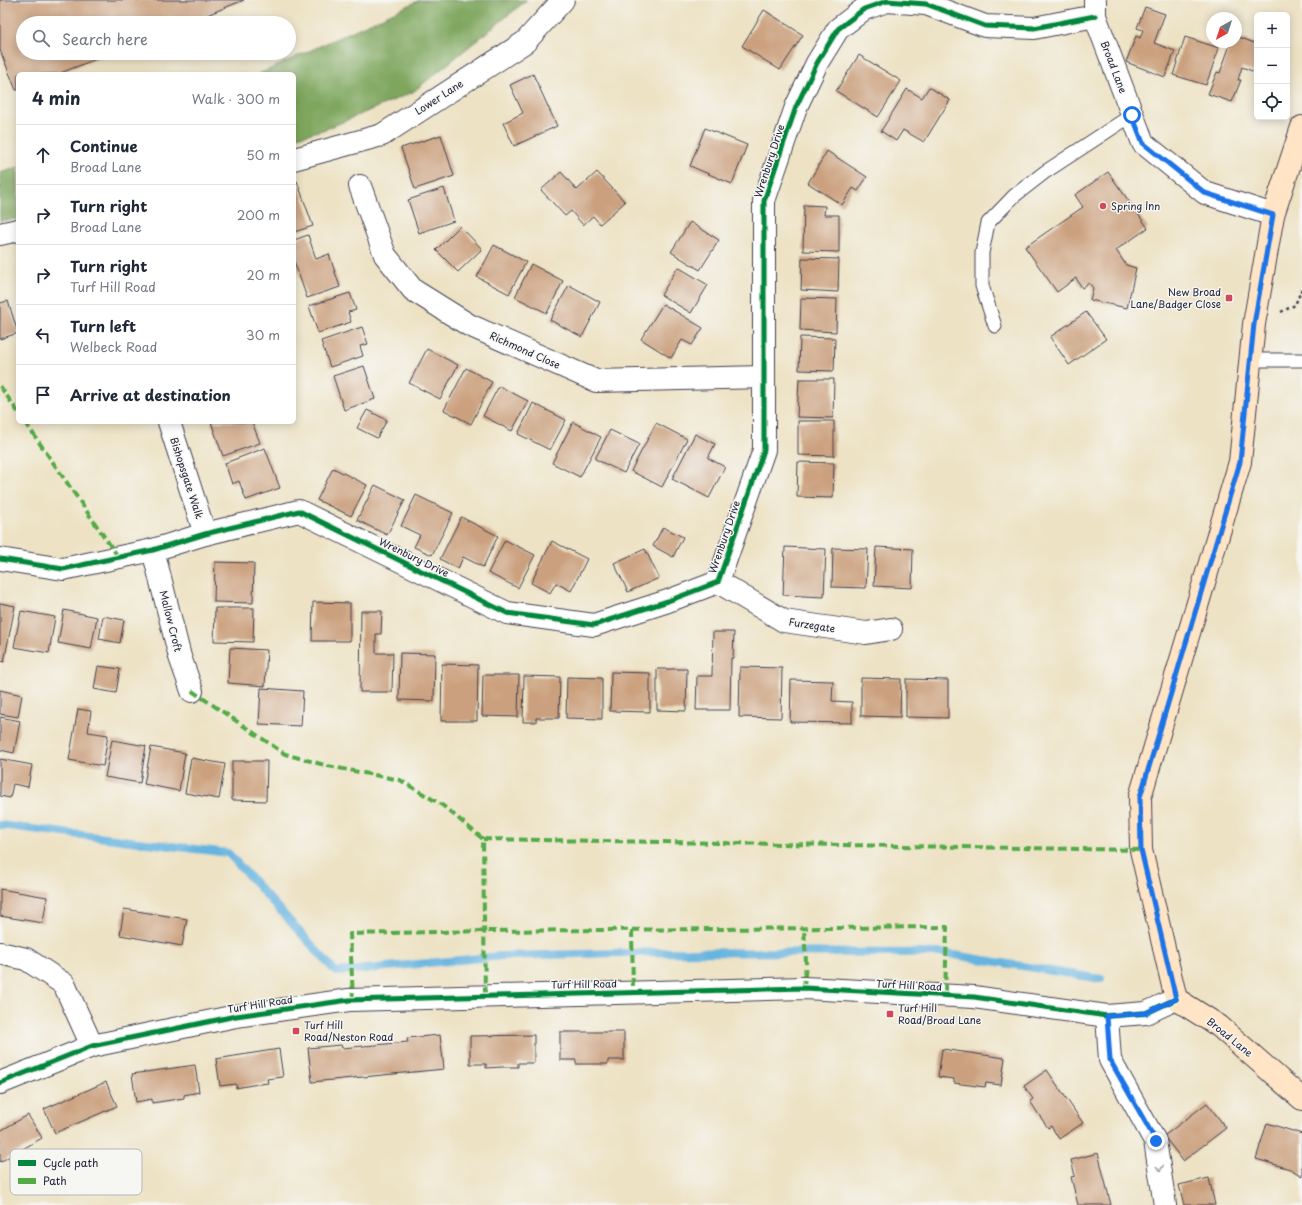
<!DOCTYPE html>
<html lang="en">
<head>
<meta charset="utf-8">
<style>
  :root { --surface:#fff; --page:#f6f6f7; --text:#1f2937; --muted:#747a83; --line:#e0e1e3 }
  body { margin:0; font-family:"Playpen Sans",sans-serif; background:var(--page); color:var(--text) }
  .controls { position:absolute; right:12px; top:12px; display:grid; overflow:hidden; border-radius:6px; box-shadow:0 2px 10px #0003 }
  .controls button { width:36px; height:36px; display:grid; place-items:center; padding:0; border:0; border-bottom:1px solid var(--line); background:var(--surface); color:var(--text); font:20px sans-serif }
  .compass { position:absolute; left:1206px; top:12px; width:36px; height:36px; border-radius:50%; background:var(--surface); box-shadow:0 2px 10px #0003; rotate:219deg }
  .stop { position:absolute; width:12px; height:12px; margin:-9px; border:3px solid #1a73e8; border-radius:50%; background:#fff }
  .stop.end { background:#1a73e8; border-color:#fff; box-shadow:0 1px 4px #0008 }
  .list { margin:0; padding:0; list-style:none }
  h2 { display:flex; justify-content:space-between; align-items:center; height:52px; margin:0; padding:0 16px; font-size:17px }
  h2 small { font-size:13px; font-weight:400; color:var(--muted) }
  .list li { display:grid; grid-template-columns:26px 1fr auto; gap:12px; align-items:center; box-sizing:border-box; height:60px; padding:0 16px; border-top:1px solid var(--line) }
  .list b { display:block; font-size:15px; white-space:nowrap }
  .list p { margin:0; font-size:13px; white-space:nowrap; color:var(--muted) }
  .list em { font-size:13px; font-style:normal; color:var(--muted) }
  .icon { flex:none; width:22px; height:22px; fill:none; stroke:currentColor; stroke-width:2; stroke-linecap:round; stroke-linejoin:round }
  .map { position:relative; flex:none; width:1302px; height:1205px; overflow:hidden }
  .search { position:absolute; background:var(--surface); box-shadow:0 2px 10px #0003; left:16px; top:16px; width:280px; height:44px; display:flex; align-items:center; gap:10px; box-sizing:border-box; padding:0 14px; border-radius:22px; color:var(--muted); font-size:15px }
  .panel { position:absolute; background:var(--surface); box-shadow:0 2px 10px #0003; left:16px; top:72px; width:280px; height:352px; border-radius:6px }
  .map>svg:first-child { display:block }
</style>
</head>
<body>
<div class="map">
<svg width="1302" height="1205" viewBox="0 0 1302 1205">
  <rect width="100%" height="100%" fill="#f6f6f2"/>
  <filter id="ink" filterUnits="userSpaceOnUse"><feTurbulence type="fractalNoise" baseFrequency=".025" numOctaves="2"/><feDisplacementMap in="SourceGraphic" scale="8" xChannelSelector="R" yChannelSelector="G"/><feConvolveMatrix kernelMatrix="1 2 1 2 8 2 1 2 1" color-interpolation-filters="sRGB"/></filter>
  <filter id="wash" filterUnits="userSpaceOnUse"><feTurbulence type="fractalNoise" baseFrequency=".012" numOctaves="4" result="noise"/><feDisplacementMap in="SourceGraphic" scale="16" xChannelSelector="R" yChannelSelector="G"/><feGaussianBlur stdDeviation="0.9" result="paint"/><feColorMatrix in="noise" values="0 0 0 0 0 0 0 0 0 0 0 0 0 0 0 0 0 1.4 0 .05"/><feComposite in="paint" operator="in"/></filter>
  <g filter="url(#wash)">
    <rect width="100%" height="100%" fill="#ede2c4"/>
    <g fill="#7ea65d" stroke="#50644c">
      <polygon points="420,0 527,0 413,92 326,129 294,138 294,74 259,74"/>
      <polygon points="18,167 18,219 0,221 0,173"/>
    </g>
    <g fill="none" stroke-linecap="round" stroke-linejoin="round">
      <polyline stroke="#66b4e0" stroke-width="8" points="0,825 228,853 336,972 501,956 660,952 942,953 1101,979"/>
    </g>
    <g id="blocks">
      <g fill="#cba07e">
        <polygon points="0,0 244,0 187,23 23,23 23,53 111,53 58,74 18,74 18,90 16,90 0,50"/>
        <polygon points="1145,7 1165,14 1154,43 1175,51 1165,77 1126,62 1136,36 1140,38 1143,30 1137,28"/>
        <polygon points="764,10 803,35 780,70 742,46"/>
        <polygon points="1236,36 1257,44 1257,73 1242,67 1238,80 1241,80 1232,102 1208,94 1217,72 1220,73 1231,42 1236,42"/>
        <polygon points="1185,37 1219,48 1206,85 1173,75"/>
        <polygon points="859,55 901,81 878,117 836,91"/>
        <polygon points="533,74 557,126 514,146 503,123 523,113 510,85"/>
        <polygon points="929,87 950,100 924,142 903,130 896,141 881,131 907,89 922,98"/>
        <polygon points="705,128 747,145 732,184 690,166"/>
        <polygon points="441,135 454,176 415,189 401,148"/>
        <polygon points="827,151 867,177 858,191 853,188 842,205 808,183"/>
        <polygon points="561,172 577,190 597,172 625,202 600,224 593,216 583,225 571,211 565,216 541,190"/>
        <polygon points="1108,172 1148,228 1116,250 1126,265 1136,268 1127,308 1090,300 1093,288 1089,283 1082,288 1076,278 1057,292 1025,247 1083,207 1075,195"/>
        <polygon points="297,181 313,226 294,232 294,182"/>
        <polygon points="444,188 454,221 419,233 408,200"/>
        <polygon points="804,205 825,206 824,215 839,215 839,252 803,251"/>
        <polygon points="690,222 719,240 700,270 671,252"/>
        <polygon points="460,226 482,249 458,272 436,250"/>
        <polygon points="308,235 316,259 329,254 340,287 307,298 294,261 294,240"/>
        <polygon points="494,245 526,262 509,294 477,277"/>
        <polygon points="802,258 839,259 838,292 801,290"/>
        <polygon points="531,264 563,281 547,313 515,297"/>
        <polygon points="678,267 708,285 691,313 661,295"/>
        <polygon points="569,285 600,302 582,337 550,320"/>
        <polygon points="350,293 356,310 348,312 351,322 318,333 309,306"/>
        <polygon points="801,298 837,299 836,332 800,330"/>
        <polygon points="8,301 18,333 0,339 0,303"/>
        <polygon points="663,304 703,328 692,345 682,340 671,358 641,339"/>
        <polygon points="1086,312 1106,339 1069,365 1050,337"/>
        <polygon points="362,327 368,344 360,346 363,356 330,367 321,341"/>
        <polygon points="800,337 835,338 834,371 799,370"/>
        <polygon points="427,349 458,365 440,399 409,383"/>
        <polygon points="364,366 375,399 344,410 333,376"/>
        <polygon points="466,368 492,382 471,424 444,410"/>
        <polygon points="799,379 834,379 833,418 797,417"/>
        <polygon points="499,386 528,401 512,431 483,416"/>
        <polygon points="533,403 566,420 550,450 518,434"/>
        <polygon points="367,410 387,420 377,438 357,428"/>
        <polygon points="798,421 834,421 834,456 798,455"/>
        <polygon points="211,422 252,422 260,443 223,456"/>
        <polygon points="573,422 601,437 580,477 552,463"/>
        <polygon points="656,423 687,439 662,487 631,471"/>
        <polygon points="610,430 639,444 624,473 595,459"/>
        <polygon points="695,434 715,444 708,458 725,467 709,498 672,479"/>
        <polygon points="265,448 280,488 246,500 239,481 232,484 225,463"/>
        <polygon points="798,462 834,463 833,498 797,497"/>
        <polygon points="333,468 367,485 351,516 317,500"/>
        <polygon points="375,485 405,500 387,535 357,520"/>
        <polygon points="416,495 453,513 432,555 414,547 420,535 401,526"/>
        <polygon points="461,517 498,536 483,567 463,557 458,569 440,559"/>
        <polygon points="663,527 683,537 673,557 653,546"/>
        <polygon points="505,540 535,555 518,588 488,573"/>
        <polygon points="552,541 587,559 571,591 556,583 550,593 531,583"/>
        <polygon points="785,547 826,549 824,597 783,595"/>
        <polygon points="876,547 913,549 912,588 874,586"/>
        <polygon points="833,548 868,549 866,588 832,587"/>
        <polygon points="645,549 659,578 628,592 614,563"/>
        <polygon points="215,562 254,563 253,603 214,602"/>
        <polygon points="313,602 350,603 350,641 312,641"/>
        <polygon points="0,603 15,606 4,662 0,661"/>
        <polygon points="215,608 254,608 253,642 214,641"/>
        <polygon points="64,610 97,617 91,649 58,643"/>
        <polygon points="21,611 55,617 49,653 14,647"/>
        <polygon points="361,611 382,611 381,634 376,634 376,653 393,653 392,692 360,692"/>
        <polygon points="103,616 124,620 120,643 99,639"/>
        <polygon points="713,632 734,632 733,658 731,658 730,710 696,710 697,676 712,676"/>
        <polygon points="230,648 267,650 265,686 228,683"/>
        <polygon points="400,653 435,654 434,701 399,700"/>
        <polygon points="442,664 478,665 477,721 441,721"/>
        <polygon points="98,666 120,669 116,693 94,689"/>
        <polygon points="740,667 782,668 781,718 739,717"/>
        <polygon points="657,669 687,669 686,711 657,710"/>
        <polygon points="611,672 650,673 650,712 610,711"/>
        <polygon points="483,675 519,675 518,717 482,716"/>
        <polygon points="524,676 560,677 559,718 536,718 536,722 523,722"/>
        <polygon points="567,677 602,678 602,719 566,718"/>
        <polygon points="861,678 901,679 900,717 861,716"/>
        <polygon points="906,679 948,680 948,718 906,717"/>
        <polygon points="791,680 833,681 832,701 852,702 852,723 790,722"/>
        <polygon points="261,688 303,691 301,726 259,724"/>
        <polygon points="0,690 22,695 18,717 0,714"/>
        <polygon points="78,709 91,711 88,732 108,735 103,766 69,760"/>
        <polygon points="0,717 20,721 14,753 0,750"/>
        <polygon points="112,740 146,746 140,783 105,777"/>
        <polygon points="151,747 185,753 179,791 144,784"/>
        <polygon points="191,758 225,764 219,799 185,793"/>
        <polygon points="0,759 32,765 28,787 13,784 10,798 0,796"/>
        <polygon points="232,761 267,761 266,801 232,800"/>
        <polygon points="0,889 47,897 43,923 0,916"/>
        <polygon points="124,909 187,919 182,946 120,935"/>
        <polygon points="560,1032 624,1032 624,1060 608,1060 608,1064 576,1064 576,1060 560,1060"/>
        <polygon points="440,1035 444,1069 312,1082 308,1048 341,1045 342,1048 408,1042 407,1038"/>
        <polygon points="534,1035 534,1063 518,1063 518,1067 502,1067 486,1068 486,1064 470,1064 470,1036"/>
        <polygon points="279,1049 283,1077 267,1079 268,1083 252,1085 236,1088 236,1084 220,1086 216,1059"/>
        <polygon points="942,1049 1005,1058 1001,1085 986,1083 985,1087 954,1083 954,1079 938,1077"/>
        <polygon points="195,1065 199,1092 184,1095 184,1098 152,1103 152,1099 136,1102 132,1074"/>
        <polygon points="1047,1070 1083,1123 1059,1139 1051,1126 1048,1128 1039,1115 1030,1101 1033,1099 1024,1086"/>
        <polygon points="106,1082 117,1106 55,1133 44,1109"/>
        <polygon points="1207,1103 1226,1128 1183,1161 1164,1136"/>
        <polygon points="28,1115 42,1138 0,1162 0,1131"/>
        <polygon points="1267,1123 1302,1134 1302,1176 1290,1169 1256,1159"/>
        <polygon points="1098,1153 1111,1205 1078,1205 1071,1177 1075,1176 1071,1160"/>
        <polygon points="1209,1178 1215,1205 1184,1205 1179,1185"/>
      </g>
    </g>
  </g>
  <g filter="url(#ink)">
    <use href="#blocks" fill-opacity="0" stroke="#403f50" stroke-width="1"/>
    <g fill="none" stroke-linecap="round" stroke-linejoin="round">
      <defs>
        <g id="lane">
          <polyline points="995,326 982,286 982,253 988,223 1014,196 1045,172 1132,115"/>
          <polyline points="1250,360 1302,360"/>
        </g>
        <g id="street">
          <polyline points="1095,0 1095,16 1143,143 1205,193 1273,215"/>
          <polyline points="294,159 382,135 525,42 563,0"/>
          <polyline points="360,186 385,255 413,290 469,325 596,381 764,377"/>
          <polyline points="0,234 18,230"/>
          <polyline points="169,422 205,534"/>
          <polyline points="153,550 180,657 192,691"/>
          <polyline points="0,559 63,569 153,550 205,534 299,511 507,613 594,625 668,601 718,582 764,450 764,201 796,107 817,63 838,29 864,9 887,1 926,4 985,26 1034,28 1095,16"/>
          <polyline points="718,582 784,621 866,633 891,629"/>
          <polyline points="0,953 26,959 64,984 92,1046"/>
          <polyline points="1107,1016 1110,1060 1155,1141 1165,1205"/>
          <polyline points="0,1083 92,1046 236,1016 349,1000 804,988 974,997 1107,1016 1146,1013 1176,999"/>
        </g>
        <polyline id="secondary" points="1302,127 1273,215 1254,324 1240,462 1140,797 1141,850 1176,999 1219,1026 1302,1099"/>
      </defs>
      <use href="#lane" stroke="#403f50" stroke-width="15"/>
      <use href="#street" stroke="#403f50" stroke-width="24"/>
      <use href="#secondary" stroke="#403f50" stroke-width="24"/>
      <polyline stroke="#403f50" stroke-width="2.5" stroke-dasharray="3 3" stroke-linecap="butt" points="1281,312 1295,305 1302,289"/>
      <use href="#lane" stroke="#fff" stroke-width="13"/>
      <use href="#street" stroke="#fff" stroke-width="22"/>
      <use href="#secondary" stroke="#ffe4c6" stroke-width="22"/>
      <g stroke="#53aa46" stroke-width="4" stroke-dasharray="8 4" stroke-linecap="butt">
        <polyline points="0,386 18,412"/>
        <polyline points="25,422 119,558"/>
        <polyline points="192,691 285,754 328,766 400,780 442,805 483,839 485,996"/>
        <polyline points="483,839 1141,850"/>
        <polyline points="632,930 633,992"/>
        <polyline points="804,988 806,962 804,929"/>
        <polyline points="353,1000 350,934 483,931 947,927 945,995"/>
      </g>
      <defs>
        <g id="cycleway">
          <polyline points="0,559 63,569 153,550 205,534 299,511 507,613 594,625 668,601 718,582 764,450 764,201 796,107 817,63 838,29 864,9 887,1 926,4 985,26 1034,28 1095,16"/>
          <polyline points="0,1083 92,1046 236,1016 349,1000 804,988 974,997 1107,1016 1146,1013 1176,999"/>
        </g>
      </defs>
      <use href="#cycleway" stroke="#f6f6f2" stroke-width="8"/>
      <use href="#cycleway" stroke="#00873e" stroke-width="5"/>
    </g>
    <defs><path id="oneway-chevron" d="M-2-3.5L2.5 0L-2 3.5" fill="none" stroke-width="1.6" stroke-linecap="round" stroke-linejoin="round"/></defs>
    <use stroke="#9c9ca7" href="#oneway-chevron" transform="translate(1160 1168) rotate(82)"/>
  </g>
  <g fill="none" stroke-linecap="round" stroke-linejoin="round" filter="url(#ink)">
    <polyline stroke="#1a73e8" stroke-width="5" points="1132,115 1143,143 1205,193 1273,215 1254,324 1240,462 1140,797 1141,850 1176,999 1146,1013 1107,1016 1110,1060 1156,1141"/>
  </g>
  <g fill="#d1495b" stroke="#f6f6f2" stroke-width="1.5">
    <circle cx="1103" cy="206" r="4"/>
    <rect x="1225" y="294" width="8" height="8" rx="2"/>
    <rect x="886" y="1010" width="8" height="8" rx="2"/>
    <rect x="292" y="1027" width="8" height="8" rx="2"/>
  </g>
  <g text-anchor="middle" stroke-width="3" stroke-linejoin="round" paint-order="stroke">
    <g font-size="10" fill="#22223b" stroke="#f6f6f2">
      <text transform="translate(1114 67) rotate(69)" y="4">Broad Lane</text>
      <text transform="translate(439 97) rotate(-33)" y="4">Lower Lane</text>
      <text transform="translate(769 161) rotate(-72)" y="4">Wrenbury Drive</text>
      <text transform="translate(525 350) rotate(24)" y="4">Richmond Close</text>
      <text transform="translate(187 478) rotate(72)" y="4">Bishopsgate Walk</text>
      <text transform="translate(724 537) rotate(-71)" y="4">Wrenbury Drive</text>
      <text transform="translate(414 557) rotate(26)" y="4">Wrenbury Drive</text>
      <text transform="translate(171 621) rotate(76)" y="4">Mallow Croft</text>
      <text transform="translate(812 625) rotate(9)" y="4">Furzegate</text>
      <text transform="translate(584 984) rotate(-1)" y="4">Turf Hill Road</text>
      <text transform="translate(909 985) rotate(3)" y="4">Turf Hill Road</text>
      <text transform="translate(260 1004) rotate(-9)" y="4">Turf Hill Road</text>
      <text transform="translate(1230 1037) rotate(39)" y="4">Broad Lane</text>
    </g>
    <g font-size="10" fill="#22223b" stroke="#f6f6f2" text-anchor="start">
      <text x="1111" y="210">Spring Inn</text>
      <text x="1221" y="296" text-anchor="end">New Broad<tspan x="1221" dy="12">Lane/Badger Close</tspan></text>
      <text x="898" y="1012">Turf Hill<tspan x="898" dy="12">Road/Broad Lane</tspan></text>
      <text x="304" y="1029">Turf Hill<tspan x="304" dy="12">Road/Neston Road</tspan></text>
    </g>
  </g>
  <rect x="10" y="1149" width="132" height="46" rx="6" fill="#f6f6f2" stroke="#b6b6bb" stroke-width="1"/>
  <rect x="18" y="1160" width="18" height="6" fill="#00873e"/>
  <rect x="18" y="1178" width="18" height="6" fill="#53aa46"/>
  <g font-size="11" fill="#22223b">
    <text x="43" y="1167">Cycle path</text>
    <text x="43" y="1185">Path</text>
  </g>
</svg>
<div class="controls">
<button>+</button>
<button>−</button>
<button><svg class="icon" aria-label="locate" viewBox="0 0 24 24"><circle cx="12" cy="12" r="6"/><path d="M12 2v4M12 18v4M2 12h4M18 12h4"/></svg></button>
</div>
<svg class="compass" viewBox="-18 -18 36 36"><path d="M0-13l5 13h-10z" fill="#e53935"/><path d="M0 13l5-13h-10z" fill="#747a83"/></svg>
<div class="stop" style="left:1132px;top:115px"></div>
<div class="stop end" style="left:1156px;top:1141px"></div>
<div class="search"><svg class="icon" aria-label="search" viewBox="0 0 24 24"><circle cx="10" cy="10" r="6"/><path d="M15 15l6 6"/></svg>Search here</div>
<section class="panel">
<h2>4 min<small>Walk · 300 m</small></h2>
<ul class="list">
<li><svg class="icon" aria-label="ahead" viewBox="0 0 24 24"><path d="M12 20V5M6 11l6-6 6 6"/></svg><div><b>Continue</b><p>Broad Lane</p></div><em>50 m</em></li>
<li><svg class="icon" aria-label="right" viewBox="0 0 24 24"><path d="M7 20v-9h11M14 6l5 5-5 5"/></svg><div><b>Turn right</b><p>Broad Lane</p></div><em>200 m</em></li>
<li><svg class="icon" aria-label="right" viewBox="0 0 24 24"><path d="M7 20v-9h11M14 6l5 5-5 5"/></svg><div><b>Turn right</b><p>Turf Hill Road</p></div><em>20 m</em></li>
<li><svg class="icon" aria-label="left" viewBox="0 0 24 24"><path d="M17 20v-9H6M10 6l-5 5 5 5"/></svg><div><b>Turn left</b><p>Welbeck Road</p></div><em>30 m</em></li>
<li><svg class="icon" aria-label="arrive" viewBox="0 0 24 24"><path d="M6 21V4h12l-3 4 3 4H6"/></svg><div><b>Arrive at destination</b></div></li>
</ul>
</section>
</div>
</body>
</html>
